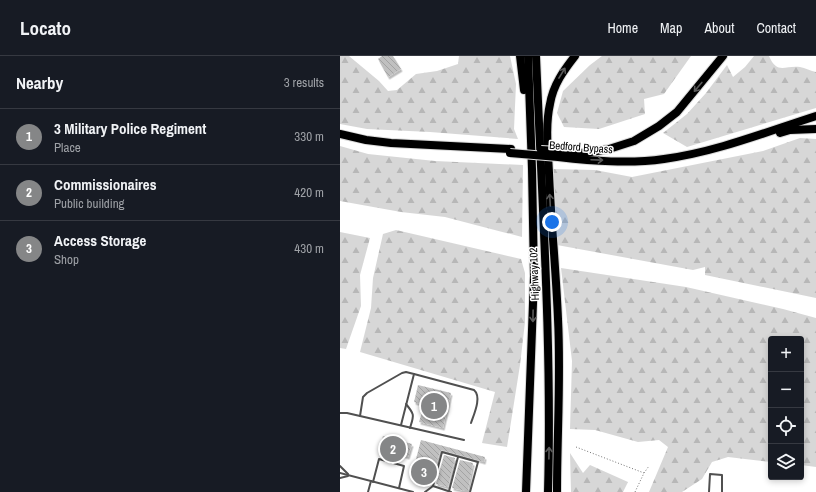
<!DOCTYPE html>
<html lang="en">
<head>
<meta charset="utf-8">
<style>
  :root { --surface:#171b24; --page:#20242c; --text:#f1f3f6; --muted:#9ea1a6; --line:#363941; --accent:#858687 }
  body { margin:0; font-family:"Archivo Narrow",sans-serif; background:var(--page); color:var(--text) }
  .controls { position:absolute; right:12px; bottom:12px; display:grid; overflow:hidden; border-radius:4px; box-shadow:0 2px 6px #0003 }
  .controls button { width:36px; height:36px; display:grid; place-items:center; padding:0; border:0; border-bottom:1px solid var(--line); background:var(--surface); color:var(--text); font:20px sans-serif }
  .you { position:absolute; left:212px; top:166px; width:14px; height:14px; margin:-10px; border:3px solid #fff; border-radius:50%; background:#1a73e8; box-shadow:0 0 0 6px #1a73e833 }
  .badge { display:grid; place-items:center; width:26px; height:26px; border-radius:50%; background:var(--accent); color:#fff; font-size:13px; font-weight:700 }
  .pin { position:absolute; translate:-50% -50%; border:2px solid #fff; box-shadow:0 1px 4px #0006 }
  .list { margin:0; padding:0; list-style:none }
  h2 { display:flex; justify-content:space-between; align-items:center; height:52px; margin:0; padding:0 16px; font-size:17px }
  h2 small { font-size:13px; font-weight:400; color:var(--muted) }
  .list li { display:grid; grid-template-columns:26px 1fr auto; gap:12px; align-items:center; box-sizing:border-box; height:56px; padding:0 16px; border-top:1px solid var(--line) }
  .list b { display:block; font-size:15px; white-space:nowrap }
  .list p { margin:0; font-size:13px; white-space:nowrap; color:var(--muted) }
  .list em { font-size:13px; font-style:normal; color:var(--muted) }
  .icon { flex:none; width:22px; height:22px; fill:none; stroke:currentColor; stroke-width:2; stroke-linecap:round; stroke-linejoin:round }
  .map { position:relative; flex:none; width:476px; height:436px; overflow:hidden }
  header { display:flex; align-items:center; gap:24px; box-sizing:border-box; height:56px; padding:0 20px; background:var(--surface); border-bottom:1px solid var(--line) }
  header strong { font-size:19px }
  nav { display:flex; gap:22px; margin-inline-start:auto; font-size:14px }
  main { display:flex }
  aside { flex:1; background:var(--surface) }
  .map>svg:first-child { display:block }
</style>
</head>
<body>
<header>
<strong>Locato</strong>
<nav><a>Home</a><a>Map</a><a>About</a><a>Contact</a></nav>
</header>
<main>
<aside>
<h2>Nearby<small>3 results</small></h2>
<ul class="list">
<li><span class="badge">1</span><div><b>3 Military Police Regiment</b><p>Place</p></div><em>330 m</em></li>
<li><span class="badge">2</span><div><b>Commissionaires</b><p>Public building</p></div><em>420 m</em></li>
<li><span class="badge">3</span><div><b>Access Storage</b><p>Shop</p></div><em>430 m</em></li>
</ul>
</aside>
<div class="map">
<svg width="476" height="436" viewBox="0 0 476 436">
  <defs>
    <pattern id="forest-firs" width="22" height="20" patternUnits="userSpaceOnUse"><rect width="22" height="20" fill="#d7d7d7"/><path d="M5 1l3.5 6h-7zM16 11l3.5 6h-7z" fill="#b7b7b7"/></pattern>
    <pattern id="building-back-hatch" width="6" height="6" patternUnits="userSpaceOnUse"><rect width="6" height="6" fill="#c0c0c0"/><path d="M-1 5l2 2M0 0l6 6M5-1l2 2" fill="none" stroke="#a3a3a3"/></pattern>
    <filter id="shadow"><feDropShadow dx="1.5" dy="2.5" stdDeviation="0" flood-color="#0004"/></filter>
  </defs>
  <rect width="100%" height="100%" fill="#fff"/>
  <g fill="url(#forest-firs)">
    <polygon points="0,0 9,0 39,25 48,35 57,34 76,18 97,15 118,8 119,0 170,0 176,28 174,73 178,83 90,76 27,73 0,68"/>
    <polygon points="262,0 351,0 324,38 304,43 305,58 259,73 224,71 217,57 223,35 250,9"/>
    <path d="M414,0H429C437,19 445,9 460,11C465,12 471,15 476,16V52L347,91L323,77L347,58L366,37L387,9L393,21L405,11Z"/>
    <polygon points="460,82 476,83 476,242 365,219 365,211 353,214 217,189 213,113 255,114 292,121 423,95"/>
    <polygon points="0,90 28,98 95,105 183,109 182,181 105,161 61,156 0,145"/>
    <polygon points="56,174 181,203 185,217 185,266 180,309 167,391 142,387 155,336 20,296 31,252 33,222 43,178"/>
    <polygon points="0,176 30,182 20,219 21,250 6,293 0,292"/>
    <polygon points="221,212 346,231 443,253 476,262 476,411 461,409 461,283 431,283 431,406 388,401 372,406 362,423 342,436 309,436 328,391 319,384 298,386 255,374 230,373 232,305"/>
    <polygon points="230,397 243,417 250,409 288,426 283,436 231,436"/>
  </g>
  <g fill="url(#building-back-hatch)" filter="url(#shadow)">
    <polygon points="42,0 53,0 61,13 48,21 38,3"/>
    <polygon points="78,329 111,337 103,372 79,366 83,353 79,352 80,348 74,346"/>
    <polygon points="43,380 72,388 68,401 55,397 55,399 52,398 52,396 39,393"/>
    <polygon points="81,384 145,401 144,406 102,394 100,395 91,427 71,422"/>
    <polygon points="104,399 115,402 108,431 96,428"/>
    <polygon points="120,404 133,407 128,434 125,434 125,435 112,432"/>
  </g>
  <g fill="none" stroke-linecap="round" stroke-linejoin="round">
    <defs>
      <g id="motorway">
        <polyline points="180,0 184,34"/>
        <path d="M196,0C202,145 212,291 208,436"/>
        <polyline points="440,77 450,74 476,73"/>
        <polyline points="0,78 26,84 51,87 171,93"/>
        <polyline points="218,95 245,97 269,93 294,85 319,70 337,56 383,0"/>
        <path d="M218,101C253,105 289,108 324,103C376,96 426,76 476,60"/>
        <polyline points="186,436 194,220 192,113 188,0"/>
        <path d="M217,436C217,378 221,321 218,263C216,214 211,166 209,117C208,95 205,70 210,48C213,29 224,14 235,0"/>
      </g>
    </defs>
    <use href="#motorway" stroke="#dbdbdb" stroke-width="10"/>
    <g stroke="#727272" stroke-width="1" stroke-dasharray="1 2" stroke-linecap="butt">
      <polyline points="236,391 304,417"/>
      <polyline points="295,436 304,417 309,410"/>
    </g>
    <g stroke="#505050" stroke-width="2">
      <path d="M74,318L134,334C142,341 134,358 131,367"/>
      <path d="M66,348C75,359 74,359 70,372"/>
      <polyline points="0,357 7,357 124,384"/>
      <polyline points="20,360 23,341 27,337 62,317 66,316 74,318 61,369"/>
      <polyline points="0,410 8,418"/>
      <polyline points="0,417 73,436"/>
      <polyline points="0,422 8,420"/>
      <polyline points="33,426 39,403 64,410 59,432"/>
      <polyline points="109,435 118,401"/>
      <polyline points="28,436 31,425"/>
      <polyline points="85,436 93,430"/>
      <polyline points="111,436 93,430 102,396 138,406 130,436"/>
      <polyline points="369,436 370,418 382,419 382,436"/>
    </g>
    <use href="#motorway" stroke="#000" stroke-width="8"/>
    <defs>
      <g id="motorway-bridge">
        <polyline points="201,94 218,95"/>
        <polyline points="170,97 218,101"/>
      </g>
    </defs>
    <use href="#motorway-bridge" stroke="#dbdbdb" stroke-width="10" stroke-linecap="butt"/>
    <use href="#motorway-bridge" stroke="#000" stroke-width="8"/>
  </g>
  <defs><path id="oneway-shaft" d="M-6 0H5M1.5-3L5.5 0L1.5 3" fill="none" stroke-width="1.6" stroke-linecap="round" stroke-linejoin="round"/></defs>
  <g stroke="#595959">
    <use href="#oneway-shaft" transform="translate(222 17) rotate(-59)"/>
    <use href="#oneway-shaft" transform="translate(358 31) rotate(130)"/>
    <use href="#oneway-shaft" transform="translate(257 104) rotate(2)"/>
    <use href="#oneway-shaft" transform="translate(210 144) rotate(-93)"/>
    <use href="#oneway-shaft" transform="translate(193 260) rotate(91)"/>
    <use href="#oneway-shaft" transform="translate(209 397) rotate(-89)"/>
  </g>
  <g text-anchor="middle" stroke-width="3" stroke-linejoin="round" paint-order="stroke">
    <g font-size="11" fill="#000" stroke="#fff">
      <text transform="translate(241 91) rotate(4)" y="4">Bedford Bypass</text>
      <text transform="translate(194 218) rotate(-92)" y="4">Highway 102</text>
    </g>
  </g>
</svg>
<div class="controls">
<button>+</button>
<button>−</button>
<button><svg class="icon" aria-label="locate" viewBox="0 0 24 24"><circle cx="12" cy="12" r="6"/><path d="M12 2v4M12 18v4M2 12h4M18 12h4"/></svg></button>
<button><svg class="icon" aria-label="layers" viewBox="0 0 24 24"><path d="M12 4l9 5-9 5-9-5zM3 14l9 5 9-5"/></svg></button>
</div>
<div class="you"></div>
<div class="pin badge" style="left:94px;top:350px">1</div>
<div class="pin badge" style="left:53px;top:393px">2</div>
<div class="pin badge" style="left:84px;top:416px">3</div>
</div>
</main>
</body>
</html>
